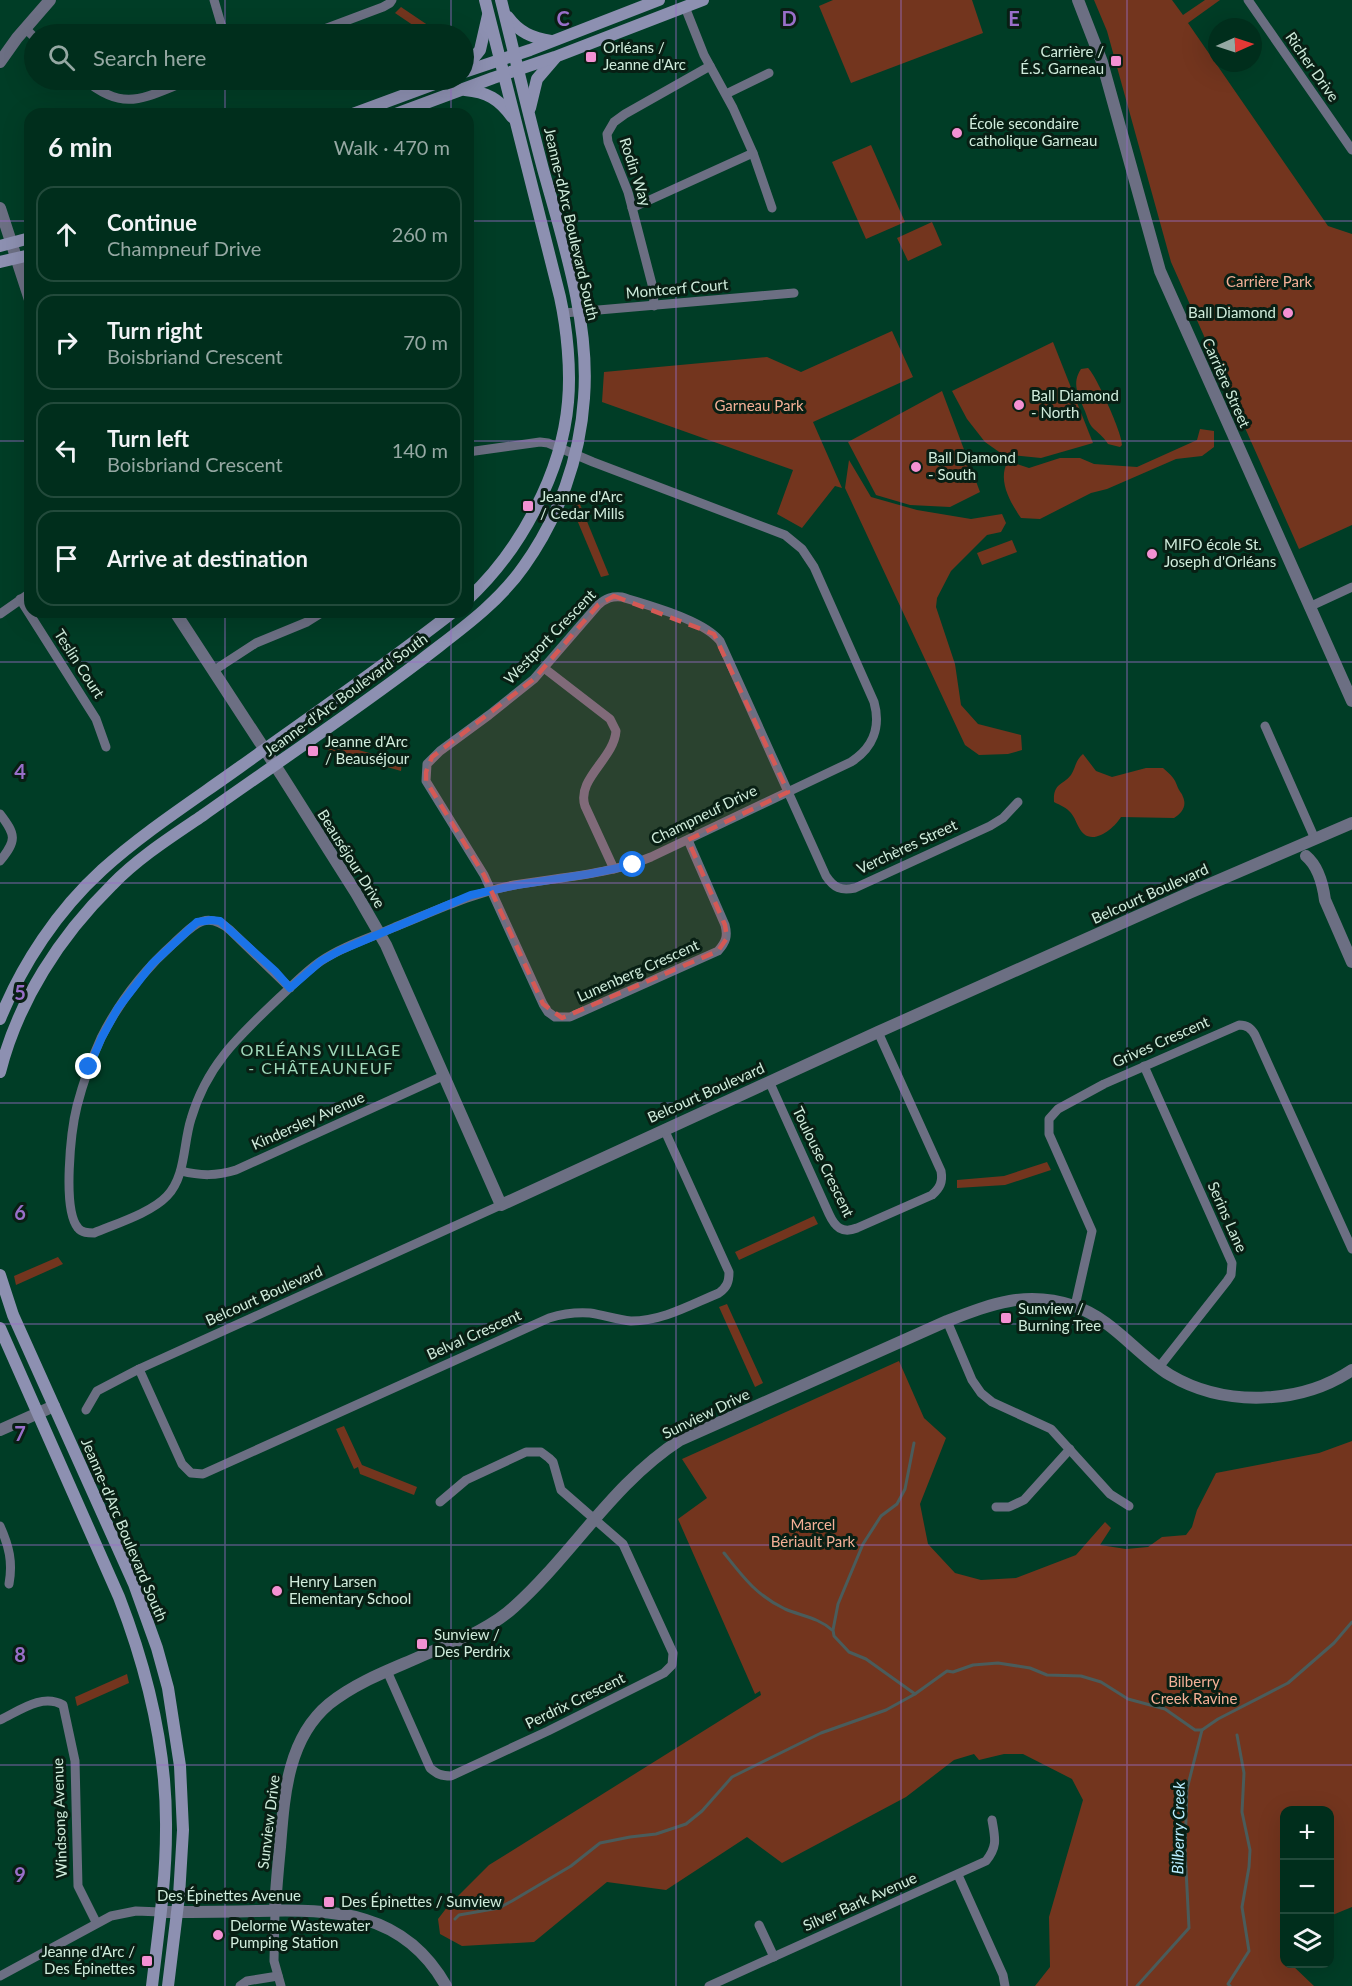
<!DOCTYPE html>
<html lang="en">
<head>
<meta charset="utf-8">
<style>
  :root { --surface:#002e1c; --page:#0a3625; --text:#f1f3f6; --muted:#95a8a3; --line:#224a3b }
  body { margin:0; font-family:Lato,sans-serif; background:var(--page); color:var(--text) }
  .controls { position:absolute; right:18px; bottom:18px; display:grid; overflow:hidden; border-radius:12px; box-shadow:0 6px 24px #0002 }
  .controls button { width:54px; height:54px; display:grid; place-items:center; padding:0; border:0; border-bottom:2px solid var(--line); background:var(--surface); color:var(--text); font:30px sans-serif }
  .compass { position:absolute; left:1208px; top:18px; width:54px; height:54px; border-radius:50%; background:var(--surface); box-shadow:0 6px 24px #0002; rotate:87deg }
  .stop { position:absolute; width:18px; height:18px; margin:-14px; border:4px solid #1a73e8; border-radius:50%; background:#fff }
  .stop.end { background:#1a73e8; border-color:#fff; box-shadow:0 2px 6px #0008 }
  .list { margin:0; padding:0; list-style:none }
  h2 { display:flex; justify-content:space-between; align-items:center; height:78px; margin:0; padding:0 24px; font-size:26px }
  h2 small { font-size:20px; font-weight:400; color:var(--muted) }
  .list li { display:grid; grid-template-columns:39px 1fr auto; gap:18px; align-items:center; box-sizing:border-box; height:96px; margin:0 12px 12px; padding:0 12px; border:2px solid var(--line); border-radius:18px }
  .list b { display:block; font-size:22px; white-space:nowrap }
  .list p { margin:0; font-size:20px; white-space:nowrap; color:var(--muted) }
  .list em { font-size:20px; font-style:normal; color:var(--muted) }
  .icon { flex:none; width:33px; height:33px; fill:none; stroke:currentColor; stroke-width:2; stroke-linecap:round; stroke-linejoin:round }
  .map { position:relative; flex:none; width:1352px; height:1986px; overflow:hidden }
  .search { position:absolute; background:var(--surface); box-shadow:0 6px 24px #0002; left:24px; top:24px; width:450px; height:66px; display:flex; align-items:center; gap:15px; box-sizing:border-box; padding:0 21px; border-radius:33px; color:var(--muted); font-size:22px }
  .panel { position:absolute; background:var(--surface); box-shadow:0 6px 24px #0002; left:24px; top:108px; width:450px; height:510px; border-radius:18px }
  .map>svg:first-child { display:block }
</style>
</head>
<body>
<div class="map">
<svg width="1352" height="1986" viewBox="0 0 1352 1986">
  <rect width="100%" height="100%" fill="#003d26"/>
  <g fill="#73351e">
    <polygon points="833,0 972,0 983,33 851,83 819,6"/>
    <polygon points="1094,0 1172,0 1183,15 1205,0 1220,0 1188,23 1328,226 1352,234 1352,525 1299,549 1171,262 1107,31"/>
    <polygon points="401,7 441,34 426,34 395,13"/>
    <polygon points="871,145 905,222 866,239 832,162"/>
    <polygon points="932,222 942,245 908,261 897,238"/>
    <polygon points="892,331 913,377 813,422 842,488 835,486 802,528 777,514 793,470 602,402 604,372 767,357 801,372"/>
    <polygon points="1053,342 1093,443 1041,458 1002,454 985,442 967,419 952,391"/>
    <path d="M1088,368C1096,375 1123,435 1122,445L1120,447L1108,444C1103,436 1098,433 1092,427C1088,422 1087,415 1084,409C1079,395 1071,384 1081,369Z"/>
    <polygon points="942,391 980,492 950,507 910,505 876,495 848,442"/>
    <path d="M1200,429L1214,431V447L1202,456L1176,459L1107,489L1091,493L1040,519L1021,518C1010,502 997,480 1008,461L1029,468L1060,458H1080L1094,464L1137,467L1197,440Z"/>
    <polygon points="849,460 871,497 917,510 971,519 1002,514 1006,523 1001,532 987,535 951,571 937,598 936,607 955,664 961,705 978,724 1021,735 1022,750 1008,754 979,755 965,745 845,488"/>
    <polygon points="577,497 609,575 601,577 572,508"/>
    <polygon points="1012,540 1017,552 982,565 977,553"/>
    <polygon points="333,743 402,762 401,771 324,749"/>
    <path d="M1083,754L1096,771L1112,777L1146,768H1163C1172,776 1174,777 1178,788C1179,791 1182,793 1183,797C1187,806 1182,813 1174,818L1121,817C1115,827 1096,844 1084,834C1078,829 1076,819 1071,813C1067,808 1060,805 1054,802C1053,783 1062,786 1071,775C1076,767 1075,761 1083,754Z"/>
    <polygon points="1047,1162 1051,1170 1005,1185 957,1188 957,1180 1004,1176"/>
    <polygon points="814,1216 818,1224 739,1260 735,1252"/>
    <polygon points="58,1257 63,1264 16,1285 14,1276"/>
    <polygon points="727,1304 763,1383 755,1387 719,1307"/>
    <polygon points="899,1361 924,1418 946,1438 920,1504 928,1544 955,1573 981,1580 1016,1578 1076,1555 1105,1522 1111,1528 1100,1545 1126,1549 1148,1547 1162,1537 1186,1535 1192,1527 1197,1510 1216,1473 1319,1453 1352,1441 1352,1907 1330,1916 1330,1810 1284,1810 1284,1964 1291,1964 1314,1986 1035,1986 1050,1967 1049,1917 1083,1800 1072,1779 1023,1754 1004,1754 979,1760 974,1754 954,1760 906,1797 782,1863 747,1837 666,1890 607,1882 534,1942 462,1946 440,1934 438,1919 448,1906 489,1865 761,1695 760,1691 755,1694 678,1519 707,1498 682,1459"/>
    <polygon points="344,1426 362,1465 417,1487 414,1495 360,1474 358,1467 354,1469 336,1429"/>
    <polygon points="127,1674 129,1683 77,1706 75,1697"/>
  </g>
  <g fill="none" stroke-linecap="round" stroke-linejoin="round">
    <g stroke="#4a5c5b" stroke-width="3">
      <polyline points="914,1443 905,1489 897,1504 881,1516 863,1544 838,1604 833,1630 834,1636 849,1652 866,1659 915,1694"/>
      <path d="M724,1553C743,1577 756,1595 785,1609C802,1616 819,1618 832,1630"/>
      <polyline points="455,1919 459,1915 499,1908 512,1901 571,1866 600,1843 630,1837 656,1834 686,1824 702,1811 732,1777 821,1733 886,1710 915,1694 947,1671 953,1672 973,1665 998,1663 1030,1668 1047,1675 1081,1676 1101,1682 1128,1699 1165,1709 1195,1730 1202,1730"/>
      <polyline points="1137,1986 1189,1928 1185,1849 1187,1789 1202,1730 1218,1719 1288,1683 1334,1643 1352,1622"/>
      <polyline points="1230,1986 1228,1984 1249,1951 1242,1907 1249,1867 1250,1850 1242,1812 1244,1773 1237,1735"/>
    </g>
    <g stroke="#6c6f83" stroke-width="9">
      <polyline points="214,0 224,34"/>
      <polyline points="1248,0 1352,150"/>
      <polyline points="685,7 704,55 733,108 753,153 772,208"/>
      <polyline points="26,29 34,37"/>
      <polyline points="311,34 383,7 390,3 392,0"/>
      <path d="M85,80C126,114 146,96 190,80"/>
      <polyline points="726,94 769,73"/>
      <polyline points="632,208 753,153"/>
      <polyline points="654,306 653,288 628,192 608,142 607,134 614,122 625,114 710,66"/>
      <polyline points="564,313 794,293"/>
      <polyline points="20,599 96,719 106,747"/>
      <polyline points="1309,607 1352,587"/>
      <polyline points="0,614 30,593"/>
      <path d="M544,668L610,719L616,731C614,759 576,779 585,806L614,869"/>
      <polyline points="213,671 256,643 307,622 323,612"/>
      <polyline points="1265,726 1315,839"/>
      <path d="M0,814C16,835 17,840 0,861"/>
      <path d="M688,840L725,925C728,936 726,942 718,951L570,1017H555L548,1012L543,1004L484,875L426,781L427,764L440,751L489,715L534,679L598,605C606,598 612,596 622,597C649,606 702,619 720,641L826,876C834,888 841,891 855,888L990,826L1003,818L1018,802"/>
      <path d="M290,988L230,930C205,909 193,926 173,944C144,970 119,1002 101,1038C91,1060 83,1083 77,1106C71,1130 62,1209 78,1228C82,1233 88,1233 94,1233C115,1224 151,1213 167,1196C186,1176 183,1144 191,1119C207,1064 240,1035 280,997C293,985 306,971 321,961C343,946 370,938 395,927C435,911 472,893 514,885C560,877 608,875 651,857L851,762C873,748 881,727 874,702L814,567L802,549L785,535L593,462L548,443L540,442L468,452"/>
      <polyline points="1144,1066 1232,1263 1231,1275 1227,1281 1160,1366"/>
      <path d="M769,1081L829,1214C835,1227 842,1234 857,1228L932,1195C940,1188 943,1182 941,1171L878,1032"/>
      <path d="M181,1171C201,1176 216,1176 236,1170L443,1076"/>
      <path d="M1075,1306L1092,1231L1049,1134V1119L1058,1109L1104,1084L1239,1025C1247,1025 1251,1028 1255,1035L1352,1249"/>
      <polyline points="947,1321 972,1380 981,1393 992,1402 1051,1429 1110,1494 1129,1506"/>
      <path d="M139,1369L182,1464L191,1473L203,1474L549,1318C562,1314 576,1312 590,1313C604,1315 617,1320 631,1321C663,1321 690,1305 719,1293C727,1287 729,1282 729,1272L664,1129"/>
      <polyline points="86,1410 97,1391 139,1369 501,1205"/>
      <polyline points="996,1507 1009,1507 1024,1500 1070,1449"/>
      <path d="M0,1526C9,1546 13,1562 9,1584"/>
      <path d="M387,1671L430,1768C437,1774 441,1776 451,1776L548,1731L664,1673L672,1665L673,1653L623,1544L561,1490L553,1462L549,1458L541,1452H526L466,1480L440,1502"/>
      <path d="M0,1720C19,1711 42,1693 63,1705L75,1761L78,1886L96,1922"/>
      <polyline points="958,1875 1003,1975 1005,1986"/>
      <polyline points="275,1910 274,1961 281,1986"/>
      <polyline points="759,1925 774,1957"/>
      <polyline points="0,1976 111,1916 136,1911 161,1912"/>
      <polyline points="240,1986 247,1981 278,1976"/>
      <path d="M709,1986L986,1861C998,1846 995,1838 992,1820"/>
    </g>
    <g stroke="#6c6f83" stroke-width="12">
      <polyline points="1078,0 1102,62 1160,271 1352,701"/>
      <polyline points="0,62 17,38 50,0"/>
      <polyline points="0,208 30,300"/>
      <polyline points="175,612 282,776 356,893 386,945 501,1205 878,1032 1189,893 1352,823"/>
      <path d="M1306,856C1318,866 1323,885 1325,900L1352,962"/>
      <polyline points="0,1430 54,1406"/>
      <path d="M275,1910C276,1889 278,1868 280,1847C284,1797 287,1739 329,1704C355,1683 387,1671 417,1658C450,1643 487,1632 514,1607C572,1555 613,1483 680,1440L947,1321C991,1304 1026,1290 1074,1306C1113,1319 1136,1354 1170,1375C1224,1407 1300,1405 1352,1370"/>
      <path d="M161,1912C193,1912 226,1912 258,1911C335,1909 404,1911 446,1986"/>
    </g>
    <g stroke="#8d90b1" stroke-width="12">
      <path d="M508,17C519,32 532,38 551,41"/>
      <polyline points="464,70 480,50 488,15"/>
      <polyline points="464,72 530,50 659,0"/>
      <path d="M465,90C487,92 499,99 512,117"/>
      <polyline points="530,108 537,79 555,58"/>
      <polyline points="353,114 445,80"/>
      <polyline points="396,114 493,78 555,57 703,0"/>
      <polyline points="0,246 30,238"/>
      <polyline points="0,262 30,255"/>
      <path d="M468,599C520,551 562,473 568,402C571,370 567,329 560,297L485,0"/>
      <path d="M0,1019C22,964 58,910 102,870C144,832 194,800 240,767C311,716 384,666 453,612"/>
      <path d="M0,1072C18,1001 60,936 112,885C138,858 171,837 202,816C275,764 349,715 420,661C457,632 497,605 524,566C559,517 580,458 584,398C590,322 563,241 543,169C528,113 515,56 501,0"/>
      <polyline points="0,1275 13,1315 134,1584 157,1648 168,1688 180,1766 183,1830 179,1896 168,1986"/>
      <path d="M0,1328L119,1597C148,1672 167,1750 166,1830C166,1883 158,1934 152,1986"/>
    </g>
  </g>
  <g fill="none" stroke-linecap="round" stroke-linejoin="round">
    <polyline stroke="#1a73e8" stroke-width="8" points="89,1067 102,1037 118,1008 152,964 197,922 211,920 220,921 275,971 290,988 321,961 339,951 471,895 517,885 589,874 633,865"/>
  </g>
  <path fill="#d45955" fill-opacity="0.2" stroke="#d45955" stroke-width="4.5" stroke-dasharray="12 8" stroke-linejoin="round" d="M614,596L714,634L788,792L688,840L725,925L727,938L718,951L562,1018L543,1004L484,875L426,781V772L432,757L534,679L598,605Z"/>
  <path fill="none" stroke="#996fc9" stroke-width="1.5" stroke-opacity="0.55" d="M225,0V34M451,0V34M676,0V1986M901,0V1986M1127,0V1986M225,80V114M451,80V114M0,221H30M468,221H1352M0,441H30M468,441H1352M225,612V1986M451,612V1986M0,662H1352M0,883H1352M0,1103H1352M0,1324H1352M0,1545H1352M0,1765H1352"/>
  <g fill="#f491d3" stroke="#081f14" stroke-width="2">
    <rect x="585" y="51" width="12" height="12" rx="3"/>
    <rect x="1110" y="55" width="12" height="12" rx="3"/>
    <circle cx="957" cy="133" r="6"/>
    <circle cx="1288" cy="313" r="6"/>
    <circle cx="1019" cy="405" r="6"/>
    <circle cx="916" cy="467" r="6"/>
    <rect x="522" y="500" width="12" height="12" rx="3"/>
    <circle cx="1152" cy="554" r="6"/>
    <rect x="307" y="745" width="12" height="12" rx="3"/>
    <rect x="1000" y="1312" width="12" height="12" rx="3"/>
    <circle cx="277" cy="1591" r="6"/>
    <rect x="416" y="1638" width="12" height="12" rx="3"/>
    <rect x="323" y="1896" width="12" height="12" rx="3"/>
    <circle cx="218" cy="1935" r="6"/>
    <rect x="141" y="1955" width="12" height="12" rx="3"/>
  </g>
  <g text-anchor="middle" stroke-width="6" stroke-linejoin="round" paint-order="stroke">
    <g font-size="15" fill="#d0ecdc" stroke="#081f14" text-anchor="start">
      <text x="603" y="53">Orléans /<tspan x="603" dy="17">Jeanne d'Arc</tspan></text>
      <text x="1104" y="57" text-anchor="end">Carrière /<tspan x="1104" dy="17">É.S. Garneau</tspan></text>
      <text x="969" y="129">École secondaire<tspan x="969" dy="17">catholique Garneau</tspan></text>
      <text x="1276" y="318" text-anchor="end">Ball Diamond</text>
      <text x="1031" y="401">Ball Diamond<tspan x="1031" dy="17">- North</tspan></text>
      <text x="928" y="463">Ball Diamond<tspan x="928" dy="17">- South</tspan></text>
      <text x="540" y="502">Jeanne d'Arc<tspan x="540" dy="17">/ Cedar Mills</tspan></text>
      <text x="1164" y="550">MIFO école St.<tspan x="1164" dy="17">Joseph d'Orléans</tspan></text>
      <text x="325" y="747">Jeanne d'Arc<tspan x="325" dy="17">/ Beauséjour</tspan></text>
      <text x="1018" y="1314">Sunview /<tspan x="1018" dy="17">Burning Tree</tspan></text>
      <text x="289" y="1587">Henry Larsen<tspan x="289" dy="17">Elementary School</tspan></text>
      <text x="434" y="1640">Sunview /<tspan x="434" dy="17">Des Perdrix</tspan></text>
      <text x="341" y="1907">Des Épinettes / Sunview</text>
      <text x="230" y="1931">Delorme Wastewater<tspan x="230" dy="17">Pumping Station</tspan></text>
      <text x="135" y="1957" text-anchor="end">Jeanne d'Arc /<tspan x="135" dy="17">Des Épinettes</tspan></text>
    </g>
    <g font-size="15" fill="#d0ecdc" stroke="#081f14">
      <text transform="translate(1312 67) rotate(55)" y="5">Richer Drive</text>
      <text transform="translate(635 172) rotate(72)" y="5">Rodin Way</text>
      <text transform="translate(571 224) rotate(77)" y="5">Jeanne-d'Arc Boulevard South</text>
      <text transform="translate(677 289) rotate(-5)" y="5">Montcerf Court</text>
      <text transform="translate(1226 383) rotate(66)" y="5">Carrière Street</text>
      <text transform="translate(550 637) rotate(-46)" y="5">Westport Crescent</text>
      <text transform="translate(79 664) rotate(57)" y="5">Teslin Court</text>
      <text transform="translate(346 695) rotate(-36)" y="5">Jeanne-d'Arc Boulevard South</text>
      <text transform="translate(704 815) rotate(-26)" y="5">Champneuf Drive</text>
      <text transform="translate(907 847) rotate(-25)" y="5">Verchères Street</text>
      <text transform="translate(351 859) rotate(58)" y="5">Beauséjour Drive</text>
      <text transform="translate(1150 894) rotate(-24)" y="5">Belcourt Boulevard</text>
      <text transform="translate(638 971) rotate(-24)" y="5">Lunenberg Crescent</text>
      <text transform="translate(1161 1042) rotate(-24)" y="5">Grives Crescent</text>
      <text transform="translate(706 1093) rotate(-24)" y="5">Belcourt Boulevard</text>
      <text transform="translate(308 1121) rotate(-24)" y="5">Kindersley Avenue</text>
      <text transform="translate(823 1162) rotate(64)" y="5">Toulouse Crescent</text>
      <text transform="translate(1227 1217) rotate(66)" y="5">Serins Lane</text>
      <text transform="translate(264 1296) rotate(-24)" y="5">Belcourt Boulevard</text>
      <text transform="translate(474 1335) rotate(-24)" y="5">Belval Crescent</text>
      <text transform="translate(706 1414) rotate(-26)" y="5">Sunview Drive</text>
      <text transform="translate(124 1530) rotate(67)" y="5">Jeanne-d'Arc Boulevard South</text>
      <text transform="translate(575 1701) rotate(-26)" y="5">Perdrix Crescent</text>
      <text transform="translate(60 1818) rotate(-92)" y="5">Windsong Avenue</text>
      <text transform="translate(269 1822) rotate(-83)" y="5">Sunview Drive</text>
      <text x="229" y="1901">Des Épinettes Avenue</text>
      <text transform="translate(860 1902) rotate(-24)" y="5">Silver Bark Avenue</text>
    </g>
    <g font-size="15" fill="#f4b097" stroke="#081f14">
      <text x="1269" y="287">Carrière Park</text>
      <text x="759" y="411">Garneau Park</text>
      <text x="813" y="1530">Marcel<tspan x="813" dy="17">Bériault Park</tspan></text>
      <text x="1194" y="1687">Bilberry<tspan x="1194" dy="17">Creek Ravine</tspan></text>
    </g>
    <g font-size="16" letter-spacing="1.5" fill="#a1d9bb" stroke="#081f14">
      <text x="321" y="1056">ORLÉANS VILLAGE<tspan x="321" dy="18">- CHÂTEAUNEUF</tspan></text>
    </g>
    <g font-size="16" font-style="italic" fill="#b9edff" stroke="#081f14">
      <text transform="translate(1178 1828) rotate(-89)" y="6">Bilberry Creek</text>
    </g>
  </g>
  <g font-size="20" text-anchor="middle" font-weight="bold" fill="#996fc9" stroke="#081f14" stroke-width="6" stroke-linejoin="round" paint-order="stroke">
    <text x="563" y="26">C</text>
    <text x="789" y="26">D</text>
    <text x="1014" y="26">E</text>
    <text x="20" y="779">4</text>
    <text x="20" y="1000">5</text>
    <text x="20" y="1220">6</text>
    <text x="20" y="1441">7</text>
    <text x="20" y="1662">8</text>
    <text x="20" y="1882">9</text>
  </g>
</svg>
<div class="controls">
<button>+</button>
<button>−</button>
<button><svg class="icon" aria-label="layers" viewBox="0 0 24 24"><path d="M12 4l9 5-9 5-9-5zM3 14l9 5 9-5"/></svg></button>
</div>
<svg class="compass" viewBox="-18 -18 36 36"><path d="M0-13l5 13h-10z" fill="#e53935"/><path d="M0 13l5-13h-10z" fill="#95a8a3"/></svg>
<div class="stop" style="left:633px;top:865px"></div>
<div class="stop end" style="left:89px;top:1067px"></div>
<div class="search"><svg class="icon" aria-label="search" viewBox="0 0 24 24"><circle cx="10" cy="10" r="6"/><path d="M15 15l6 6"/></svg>Search here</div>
<section class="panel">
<h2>6 min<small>Walk · 470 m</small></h2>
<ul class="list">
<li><svg class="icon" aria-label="ahead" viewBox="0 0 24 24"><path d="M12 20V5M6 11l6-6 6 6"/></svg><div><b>Continue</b><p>Champneuf Drive</p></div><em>260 m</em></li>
<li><svg class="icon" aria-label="right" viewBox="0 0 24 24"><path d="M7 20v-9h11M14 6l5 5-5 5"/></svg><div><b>Turn right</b><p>Boisbriand Crescent</p></div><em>70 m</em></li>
<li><svg class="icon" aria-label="left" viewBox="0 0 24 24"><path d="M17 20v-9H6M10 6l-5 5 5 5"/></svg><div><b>Turn left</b><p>Boisbriand Crescent</p></div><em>140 m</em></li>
<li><svg class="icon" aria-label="arrive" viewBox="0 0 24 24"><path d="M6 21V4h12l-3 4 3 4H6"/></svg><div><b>Arrive at destination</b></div></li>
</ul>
</section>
</div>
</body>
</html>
